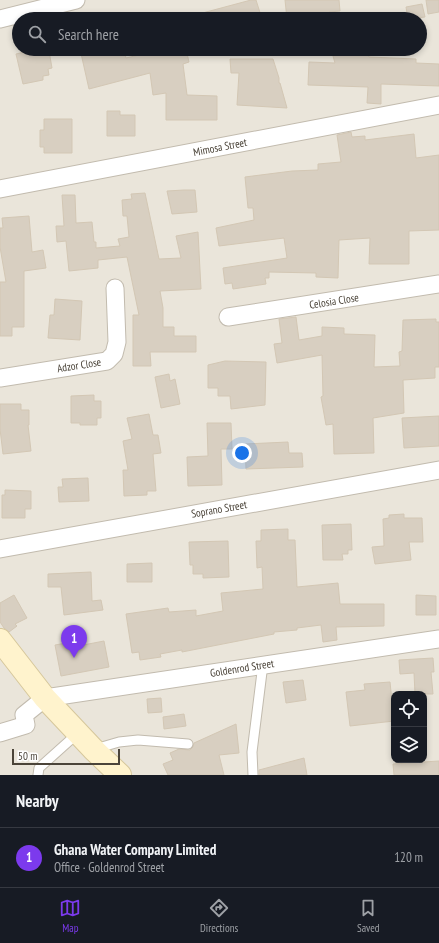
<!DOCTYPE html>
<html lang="en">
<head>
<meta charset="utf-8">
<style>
  :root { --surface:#171b24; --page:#20242c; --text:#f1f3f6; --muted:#9ea1a6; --line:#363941; --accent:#7c3aed }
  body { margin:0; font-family:"PT Sans Narrow",sans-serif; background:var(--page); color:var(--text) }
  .controls { position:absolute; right:12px; bottom:12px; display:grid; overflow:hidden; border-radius:8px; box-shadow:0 2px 6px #0003 }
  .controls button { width:36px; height:36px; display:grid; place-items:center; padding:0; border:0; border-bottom:1px solid var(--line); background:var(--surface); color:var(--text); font:20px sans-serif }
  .scale { position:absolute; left:12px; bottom:10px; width:108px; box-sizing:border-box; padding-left:4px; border:2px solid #4b4439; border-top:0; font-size:11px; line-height:14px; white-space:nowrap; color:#4b4439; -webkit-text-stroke:3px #fff; paint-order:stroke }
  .you { position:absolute; left:242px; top:453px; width:14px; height:14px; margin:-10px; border:3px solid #fff; border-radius:50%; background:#1a73e8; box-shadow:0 0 0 6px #1a73e833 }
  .badge { display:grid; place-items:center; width:26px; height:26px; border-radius:50%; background:var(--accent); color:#fff; font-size:13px; font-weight:700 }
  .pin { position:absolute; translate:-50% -33px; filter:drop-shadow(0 1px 2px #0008) }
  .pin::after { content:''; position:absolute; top:21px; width:14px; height:12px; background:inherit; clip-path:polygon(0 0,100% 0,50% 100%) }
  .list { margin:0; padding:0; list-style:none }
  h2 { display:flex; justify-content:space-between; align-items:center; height:52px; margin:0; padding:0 16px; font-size:17px }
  h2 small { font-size:13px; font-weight:400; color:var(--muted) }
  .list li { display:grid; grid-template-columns:26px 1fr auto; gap:12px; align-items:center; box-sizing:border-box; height:60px; padding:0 16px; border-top:1px solid var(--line) }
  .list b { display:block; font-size:15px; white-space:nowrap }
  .list p { margin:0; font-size:13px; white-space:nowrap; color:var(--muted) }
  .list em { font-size:13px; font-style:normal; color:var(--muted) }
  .icon { flex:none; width:22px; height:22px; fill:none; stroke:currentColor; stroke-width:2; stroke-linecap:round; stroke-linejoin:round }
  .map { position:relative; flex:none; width:439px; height:775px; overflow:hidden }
  .search { position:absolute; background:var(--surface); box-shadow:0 2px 6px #0003; left:12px; right:12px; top:12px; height:44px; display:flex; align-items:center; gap:10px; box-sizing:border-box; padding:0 14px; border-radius:22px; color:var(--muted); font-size:15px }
  .sheet { height:112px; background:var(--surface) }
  nav { display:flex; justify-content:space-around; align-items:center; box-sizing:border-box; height:56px; border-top:1px solid var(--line); background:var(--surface); font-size:11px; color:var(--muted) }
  nav a { display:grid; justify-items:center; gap:2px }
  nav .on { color:var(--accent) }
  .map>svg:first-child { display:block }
</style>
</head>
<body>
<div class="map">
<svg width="439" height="775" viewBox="0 0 439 775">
  <rect width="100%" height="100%" fill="#f6f3ec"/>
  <path fill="#eae5da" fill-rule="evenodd" d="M0,0H439V775H0ZM19,19H420V49H19ZM394,694H424V760H394Z"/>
  <g fill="#d8cfc1" stroke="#d3c7b4">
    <polygon points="251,0 256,0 262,19 196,19 195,15"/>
    <polygon points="285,0 339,0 340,11 329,12 331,19 287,19"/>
    <polygon points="426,0 439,0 439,12 428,14"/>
    <polygon points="422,4 425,17 408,19 406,7"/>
    <polygon points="37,49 39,49 40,53 49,51 52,68 48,69 49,75 43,76 43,80 23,84 16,54"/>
    <polygon points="80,49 124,49 126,58 152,52 151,49 186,49 189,62 183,64 187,95 217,96 217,120 166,120 166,93 153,95 150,73 89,89"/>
    <polygon points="331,49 367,49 369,57 416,59 416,63 439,64 439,86 381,84 381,104 367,103 368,87 308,85 309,62 335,63"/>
    <polygon points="230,59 273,59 279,78 279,83 280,83 287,108 237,105 239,73 231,73"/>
    <polygon points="107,111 120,111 120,115 135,115 135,136 107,136"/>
    <polygon points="44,119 72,119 72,153 44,153 44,147 40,147 40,130 44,130"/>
    <polygon points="351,132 352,137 365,136 365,140 414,134 416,158 439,155 439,230 409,231 409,264 369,264 370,238 339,240 338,278 316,277 316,273 269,272 269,278 265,278 266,284 233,289 232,283 225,284 223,268 287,258 284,238 219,246 216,228 254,220 253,208 248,208 245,177 292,171 318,170 318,164 341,162 337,135"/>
    <polygon points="184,190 195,190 197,212 172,214 167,191"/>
    <polygon points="145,193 159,259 181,258 176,236 198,232 201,289 160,291 163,308 163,327 174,327 174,336 196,336 196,352 150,352 151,366 133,366 133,315 139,315 127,257 98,260 98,268 69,271 66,241 57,242 56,226 64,226 62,195 75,195 76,223 92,222 94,242 96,242 96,248 120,246 118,239 129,237 127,216 123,216 122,200 132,199 131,194"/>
    <polygon points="29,216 32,252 43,250 46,268 24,271 24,327 12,327 12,336 0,336 0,282 6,282 0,247 0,228 3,228 2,218"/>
    <polygon points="55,299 82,301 80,340 48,338 50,315 54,315"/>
    <polygon points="296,317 299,340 322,336 322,327 344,328 344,334 375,335 374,367 400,366 399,352 402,351 403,320 436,319 436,322 439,322 439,367 435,367 435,378 403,380 404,413 373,418 374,453 334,454 333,424 326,425 321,397 323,396 322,355 277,363 274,344 282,343 279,319"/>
    <polygon points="225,361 266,362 265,405 231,409 230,396 218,396 218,388 208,388 208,365"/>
    <polygon points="169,374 170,381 175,379 180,404 161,408 155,377"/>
    <polygon points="94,395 94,401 101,401 101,418 97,418 97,425 80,425 80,423 71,423 71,396"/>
    <polygon points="0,404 21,404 21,410 29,410 29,425 28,425 31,451 3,454 0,429"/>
    <polygon points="149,414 153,435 158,435 161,453 153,454 156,491 147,491 147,495 124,496 123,470 128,470 123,441 132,439 127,418"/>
    <polygon points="439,416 439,446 404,448 402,418"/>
    <polygon points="207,423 231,423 232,449 221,449 222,485 188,486 187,457 208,456"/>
    <polygon points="288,442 289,453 302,453 303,467 246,469 245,444"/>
    <polygon points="88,478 89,501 59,502 58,487 63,487 62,479"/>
    <polygon points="5,490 31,491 31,509 25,509 25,518 2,518 2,495 5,495"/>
    <polygon points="404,514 404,518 422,518 423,542 409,542 411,560 375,564 372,547 384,546 383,519 389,518 389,515"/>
    <polygon points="351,524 352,550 348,550 348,554 342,554 343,560 323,560 322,525"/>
    <polygon points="288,529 288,540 295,540 297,587 338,583 340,604 384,604 384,626 336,627 337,640 323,642 321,625 297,628 297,630 274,632 274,634 182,652 182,650 160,654 161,657 140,660 139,652 132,653 126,614 168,608 169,612 196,610 196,616 223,611 221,593 263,589 262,567 257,568 256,541 261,541 261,530"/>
    <polygon points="228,541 229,577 203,578 203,574 193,574 193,565 190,565 189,542"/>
    <polygon points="152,563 152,582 127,582 127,564"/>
    <polygon points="91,572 92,601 101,600 103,610 64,615 61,587 48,587 48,574"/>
    <polygon points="14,595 27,618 15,624 17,626 9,632 4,628 0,622 0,603"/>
    <polygon points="416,595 436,596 436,615 416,615"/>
    <polygon points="104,641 109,667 61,676 55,645 72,642 73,647"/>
    <polygon points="433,658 434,672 431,672 433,694 415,694 414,673 400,674 399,660"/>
    <polygon points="303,680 306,700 286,703 283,682"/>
    <polygon points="390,682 394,721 350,726 346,692 365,690 364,684"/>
    <polygon points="161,698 162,712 148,713 147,699"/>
    <polygon points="184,714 186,726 164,729 163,717"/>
    <polygon points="236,724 239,753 219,755 224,775 168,775 163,764 173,760 170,753 179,749 190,750 193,747 194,743"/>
    <polygon points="304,758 307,775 259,775 259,770"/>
    <polygon points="439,761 439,775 394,775 393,764"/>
  </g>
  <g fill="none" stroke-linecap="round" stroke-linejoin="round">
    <defs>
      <g id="lane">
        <polyline points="95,749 119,742 138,740 188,744"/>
        <polyline points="38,775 39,768 78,733"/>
        <polyline points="253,775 252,752 263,664"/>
      </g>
      <g id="street">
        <polyline points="0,19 76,0"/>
        <polyline points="0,189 439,105"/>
        <polyline points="228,317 439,284"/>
        <polyline points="0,378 107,361 114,354 117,342 115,288"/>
        <polyline points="0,549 439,470"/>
        <polyline points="0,733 26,725 24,715 45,698 439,639"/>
      </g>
      <polyline id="secondary" points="0,640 45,698 93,749 120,775"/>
    </defs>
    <use href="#lane" stroke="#c2bbae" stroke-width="11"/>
    <use href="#street" stroke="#c2bbae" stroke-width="19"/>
    <use href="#secondary" stroke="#d6c79b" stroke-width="24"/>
    <use href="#lane" stroke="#fff" stroke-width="9"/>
    <use href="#street" stroke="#fff" stroke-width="17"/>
    <use href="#secondary" stroke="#fff3cd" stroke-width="22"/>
  </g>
  <g text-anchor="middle" stroke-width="4" stroke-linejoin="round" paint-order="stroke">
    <g font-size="11" fill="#4b4439" stroke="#fff">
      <text transform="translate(220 147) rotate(-11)" y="4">Mimosa Street</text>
      <text transform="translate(334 301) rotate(-9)" y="4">Celosia Close</text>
      <text transform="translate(79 365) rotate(-9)" y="4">Adzor Close</text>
      <text transform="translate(219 509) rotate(-10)" y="4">Soprano Street</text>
      <text transform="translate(242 668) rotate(-9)" y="4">Goldenrod Street</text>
    </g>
  </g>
</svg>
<div class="controls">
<button><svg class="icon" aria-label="locate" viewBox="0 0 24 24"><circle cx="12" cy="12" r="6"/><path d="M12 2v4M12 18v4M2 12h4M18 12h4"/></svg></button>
<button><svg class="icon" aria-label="layers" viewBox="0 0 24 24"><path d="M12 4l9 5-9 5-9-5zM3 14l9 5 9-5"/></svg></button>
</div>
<div class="scale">50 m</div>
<div class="you"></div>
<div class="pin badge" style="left:74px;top:658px">1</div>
<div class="search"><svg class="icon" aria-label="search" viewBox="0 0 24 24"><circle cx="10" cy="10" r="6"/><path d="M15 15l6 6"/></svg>Search here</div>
</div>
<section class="sheet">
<h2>Nearby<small></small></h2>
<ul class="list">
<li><span class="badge">1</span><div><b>Ghana Water Company Limited</b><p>Office · Goldenrod Street</p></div><em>120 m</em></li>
</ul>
</section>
<nav>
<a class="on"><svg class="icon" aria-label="map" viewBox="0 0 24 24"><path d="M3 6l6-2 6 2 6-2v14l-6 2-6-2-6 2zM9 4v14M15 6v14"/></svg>Map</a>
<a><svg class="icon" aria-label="directions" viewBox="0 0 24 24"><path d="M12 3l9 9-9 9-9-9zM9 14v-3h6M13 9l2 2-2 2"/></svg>Directions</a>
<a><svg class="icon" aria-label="saved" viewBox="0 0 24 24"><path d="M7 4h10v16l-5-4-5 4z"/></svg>Saved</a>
</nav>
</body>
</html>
